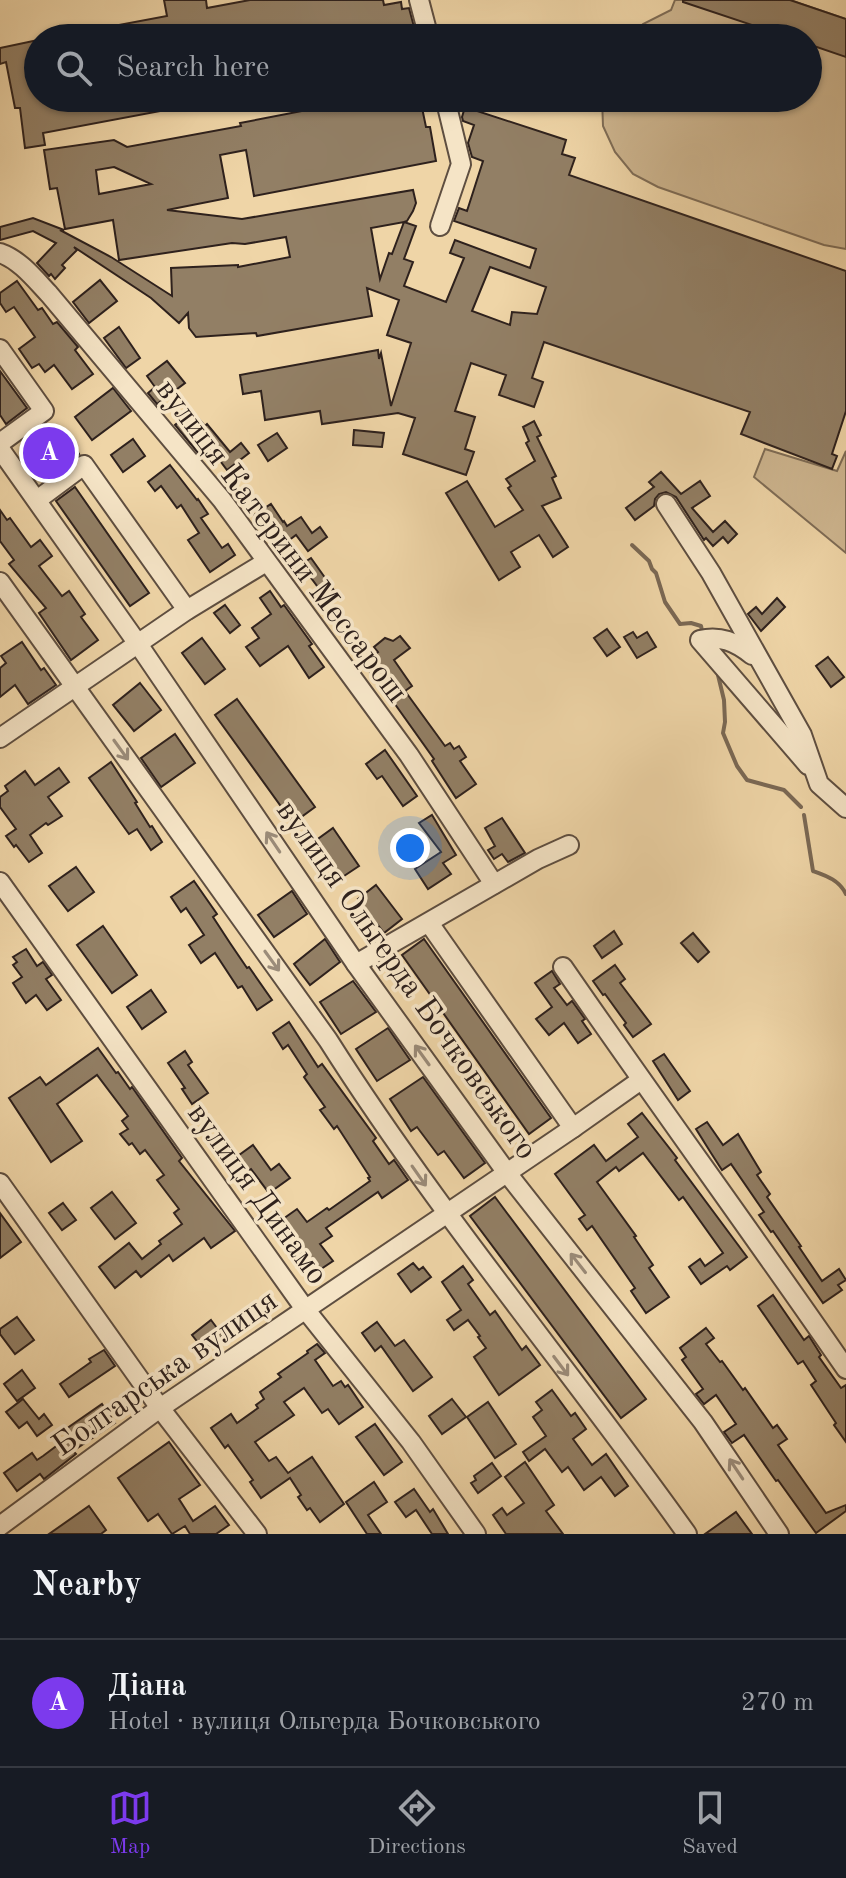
<!DOCTYPE html>
<html lang="en">
<head>
<meta charset="utf-8">
<style>
  :root { --surface:#171b24; --page:#20242c; --text:#f1f3f6; --muted:#9ea1a6; --line:#363941; --accent:#7c3aed }
  body { margin:0; font-family:"Old Standard TT",serif; background:var(--page); color:var(--text) }
  .you { position:absolute; left:410px; top:848px; width:28px; height:28px; margin:-20px; border:6px solid #fff; border-radius:50%; background:#1a73e8; box-shadow:0 0 0 12px #1a73e833 }
  .badge { display:grid; place-items:center; width:52px; height:52px; border-radius:50%; background:var(--accent); color:#fff; font-size:26px; font-weight:700 }
  .pin { position:absolute; translate:-50% -50%; border:4px solid #fff; box-shadow:0 2px 8px #0006 }
  .list { margin:0; padding:0; list-style:none }
  h2 { display:flex; justify-content:space-between; align-items:center; height:104px; margin:0; padding:0 32px; font-size:34px }
  h2 small { font-size:26px; font-weight:400; color:var(--muted) }
  .list li { display:grid; grid-template-columns:52px 1fr auto; gap:24px; align-items:center; box-sizing:border-box; height:128px; padding:0 32px; border-top:2px solid var(--line) }
  .list b { display:block; font-size:30px; white-space:nowrap }
  .list p { margin:0; font-size:26px; white-space:nowrap; color:var(--muted) }
  .list em { font-size:26px; font-style:normal; color:var(--muted) }
  .icon { flex:none; width:44px; height:44px; fill:none; stroke:currentColor; stroke-width:2; stroke-linecap:round; stroke-linejoin:round }
  .map { position:relative; flex:none; width:846px; height:1534px; overflow:hidden }
  .search { position:absolute; background:var(--surface); box-shadow:0 2px 6px #0004; left:24px; right:24px; top:24px; height:88px; display:flex; align-items:center; gap:20px; box-sizing:border-box; padding:0 28px; border-radius:44px; color:var(--muted); font-size:30px }
  .sheet { height:232px; background:var(--surface) }
  nav { display:flex; justify-content:space-around; align-items:center; box-sizing:border-box; height:112px; border-top:2px solid var(--line); background:var(--surface); font-size:22px; color:var(--muted) }
  nav a { display:grid; justify-items:center; gap:4px }
  nav .on { color:var(--accent) }
  .map>svg:first-child { display:block }
</style>
</head>
<body>
<div class="map">
<svg width="846" height="1534" viewBox="0 0 846 1534">
  <rect width="100%" height="100%" fill="#efd5a7"/>
  <filter id="stains"><feTurbulence type="fractalNoise" baseFrequency=".0025" numOctaves="4"/><feColorMatrix values="0 0 0 0 .2 0 0 0 0 .09 0 0 0 0 .02 0 0 0 .5 -.17"/></filter>
  <radialGradient id="worn" r=".72"><stop offset=".6" stop-color="#630" stop-opacity="0"/><stop offset="1" stop-color="#630" stop-opacity=".3"/></radialGradient>
  <g fill="#ceb690" stroke="#7e6c56" stroke-width="2">
    <polygon points="675,0 790,0 846,19 846,249 824,245 658,187 633,174 615,152 603,126 602,98 808,98 808,38 628,38 643,24 671,10"/>
    <polygon points="765,449 837,471 846,451 846,553 754,477"/>
  </g>
  <g fill="none" stroke-linecap="round" stroke-linejoin="round">
    <g stroke="#7a6854" stroke-width="4">
      <polyline points="632,545 649,561 652,569 656,573 665,602 680,624 691,623 701,626 703,635"/>
      <polyline points="717,671 724,700 725,722 723,733 737,766 747,780 784,790 801,807"/>
      <path d="M804,815L813,871C827,876 839,880 846,894"/>
    </g>
  </g>
  <g fill="#927f65" stroke="#2e211d" stroke-width="2" fill-rule="evenodd">
    <polygon points="164,0 206,0 207,8 250,0 383,0 384,5 401,2 402,9 409,8 417,38 393,38 392,32 363,38 167,38 166,32 134,38 77,38 76,33 167,16"/>
    <polygon points="683,0 790,0 846,19 846,57 808,44 808,38 791,38 683,2"/>
    <polygon points="38,40 38,98 202,98 203,103 43,133 45,145 25,148 20,108 15,108 6,62 0,64 0,48"/>
    <path d="M299,98H310L311,109L365,98H420L426,127H430L436,161L254,196L246,150L220,155L228,198L167,210L242,219L413,190L416,203L413,211L407,221L404,222L416,226L404,259L413,262L404,286L446,302L464,258L450,253L455,240L530,268L536,249L454,221L459,208L467,211L483,161L472,157L468,143L474,125L463,121L462,117L465,107L566,140L562,154L575,158L569,175L846,271V411L832,454L837,456L832,469L741,434L750,412L544,342L532,378L543,382L534,407L499,395L506,375L471,363L455,411L475,417L465,449L474,452L466,475L403,454L415,418L398,413L322,424L320,411L265,420L261,391L243,394L240,375L378,350L379,359L381,353L391,406L411,343L387,335L399,300L367,288L372,316L257,336L256,333L196,337L189,328L188,313L179,323L151,298L74,247L77,250L62,265L65,268L55,279L51,274L49,276L37,263L56,243L33,231L0,240V227L33,218L64,230H60L111,257L172,296L171,268L238,265V267L290,257L286,237L245,244L232,243L119,260L113,220L65,229L57,188L50,189L44,150L114,140L127,147L241,126L240,123L302,111ZM114,167L151,184L99,194L96,170ZM404,222L392,254L389,253L380,279L371,228ZM490,267L546,287L537,314L512,312L510,325L472,311Z"/>
    <polygon points="100,280 117,301 89,323 73,302"/>
    <polygon points="17,281 38,310 42,308 53,324 57,322 78,347 75,350 93,374 72,389 54,365 45,372 39,364 32,368 19,349 35,337 14,307 6,312 0,303 0,293"/>
    <polygon points="119,327 140,358 126,368 104,338"/>
    <polygon points="167,361 185,383 157,404 148,393 155,387 147,376"/>
    <polygon points="0,371 27,408 6,424 0,415"/>
    <polygon points="113,388 131,411 92,440 75,417"/>
    <polygon points="192,411 205,426 207,424 230,452 241,443 249,453 227,470 209,446 199,454 175,425"/>
    <polygon points="534,421 541,435 537,437 556,476 552,478 561,498 542,506 568,547 553,557 539,535 511,552 520,567 499,580 446,493 467,481 495,527 523,510 508,488 511,486 506,479 535,461 526,443 529,441 523,427"/>
    <polygon points="51,425 67,448 73,444 79,454 48,477 24,441 42,428 43,430"/>
    <polygon points="354,430 384,433 382,447 353,445"/>
    <polygon points="277,433 287,448 268,461 258,445"/>
    <polygon points="133,439 145,456 123,472 111,455"/>
    <polygon points="170,465 197,500 198,499 208,514 201,518 222,548 228,544 235,555 210,572 188,540 199,533 181,505 177,508 161,486 155,491 148,482"/>
    <polygon points="661,472 681,494 700,481 710,496 692,508 713,532 725,521 737,534 728,543 723,537 713,546 706,538 704,540 676,497 666,492 659,494 655,499 654,506 635,520 626,508 654,487 649,482"/>
    <polygon points="75,487 149,593 130,606 56,501"/>
    <polygon points="271,504 283,522 284,521 287,526 301,517 312,533 320,527 327,537 308,551 296,535 284,544 268,522 261,527 254,515"/>
    <polygon points="0,510 7,520 10,518 31,547 40,540 52,556 39,566 62,596 69,591 85,614 81,617 98,640 71,660 39,613 46,608 9,564 14,560 0,541"/>
    <polygon points="311,558 338,596 329,602 308,574 301,579 294,569"/>
    <polygon points="270,591 281,607 284,605 312,644 309,646 324,667 309,678 288,646 260,666 246,647 259,638 252,628 271,614 260,598"/>
    <polygon points="777,598 785,607 761,631 748,614 756,607 762,614"/>
    <polygon points="225,605 240,625 230,633 214,613"/>
    <polygon points="607,629 620,647 607,656 594,638"/>
    <polygon points="633,632 637,638 647,632 656,647 637,658 624,637"/>
    <polygon points="400,636 410,648 394,660 412,686 405,691 445,746 450,743 454,749 459,746 466,757 460,761 476,784 456,798 432,761 434,759 392,700 391,701 374,675 373,676 363,663 378,652 374,647 385,638 393,641"/>
    <polygon points="202,638 225,669 205,684 182,653"/>
    <polygon points="22,642 41,670 44,668 56,685 28,704 15,685 0,697 0,668 6,663 1,656"/>
    <polygon points="828,657 844,677 831,687 816,666"/>
    <polygon points="140,683 161,710 134,731 113,705"/>
    <polygon points="237,699 315,807 293,823 215,715"/>
    <polygon points="175,734 195,763 161,787 141,758"/>
    <polygon points="385,750 417,796 403,806 382,776 377,779 366,764"/>
    <polygon points="111,762 137,802 135,803 150,827 152,826 162,842 151,850 137,829 129,834 89,778"/>
    <polygon points="59,768 69,782 48,797 62,816 48,825 46,823 30,835 42,853 29,862 16,845 14,847 6,836 16,829 0,807 0,797 8,791 5,786 25,771 35,785"/>
    <polygon points="432,815 456,855 443,863 451,874 428,889 415,869 441,852 419,823"/>
    <polygon points="502,818 525,853 508,862 502,854 494,859 488,850 495,846 485,828"/>
    <polygon points="333,828 359,866 341,878 315,841"/>
    <polygon points="76,867 94,892 68,911 49,886"/>
    <polygon points="194,881 217,914 213,917 230,943 247,968 249,967 272,1000 257,1010 242,986 238,988 215,953 201,963 189,945 204,935 186,908 181,912 171,897"/>
    <polygon points="376,885 402,919 384,933 358,899"/>
    <polygon points="292,891 307,914 274,937 258,915"/>
    <polygon points="103,926 137,975 112,993 77,945"/>
    <polygon points="614,931 622,944 602,958 594,946"/>
    <polygon points="693,933 709,952 698,962 681,943"/>
    <polygon points="325,939 340,962 310,985 294,964"/>
    <polygon points="424,939 551,1118 529,1134 402,955"/>
    <polygon points="26,949 37,966 43,962 52,975 46,979 61,1000 47,1010 36,995 26,1003 13,983 22,977 13,965 17,962 13,957"/>
    <polygon points="615,965 625,979 620,983 651,1024 633,1037 624,1025 626,1023 605,994 603,995 593,981"/>
    <polygon points="552,971 560,984 554,988 567,1005 572,1001 585,1019 582,1021 591,1034 578,1043 564,1023 549,1035 536,1019 552,1007 535,983"/>
    <polygon points="353,981 376,1012 341,1034 320,1002"/>
    <polygon points="151,990 166,1012 142,1029 127,1007"/>
    <polygon points="289,1022 318,1067 322,1064 376,1138 373,1141 389,1164 394,1160 408,1180 382,1198 378,1192 326,1228 332,1236 320,1244 333,1261 318,1271 306,1254 298,1260 283,1239 293,1233 283,1219 297,1209 307,1222 327,1208 329,1210 370,1181 368,1178 370,1177 337,1126 334,1129 320,1110 325,1107 304,1077 307,1074 288,1045 283,1049 273,1033"/>
    <polygon points="388,1028 410,1060 377,1081 356,1049"/>
    <polygon points="98,1048 116,1073 118,1072 130,1089 132,1087 182,1158 179,1161 235,1231 211,1248 204,1238 173,1261 169,1255 141,1277 136,1271 115,1288 99,1267 129,1243 142,1259 161,1244 159,1241 182,1224 174,1213 179,1209 157,1180 164,1175 145,1150 140,1154 132,1143 129,1145 120,1134 128,1129 122,1121 128,1116 97,1075 57,1104 82,1141 51,1162 9,1098 40,1077 46,1085"/>
    <polygon points="185,1051 192,1062 188,1065 208,1093 192,1104 182,1089 185,1088 168,1063"/>
    <polygon points="664,1054 690,1091 678,1100 653,1061"/>
    <polygon points="423,1077 485,1163 464,1178 444,1151 438,1155 417,1127 411,1131 390,1099"/>
    <polygon points="642,1113 677,1158 675,1160 747,1257 730,1270 727,1266 701,1284 689,1267 700,1259 705,1266 723,1253 683,1197 679,1200 643,1153 619,1171 616,1167 597,1182 636,1236 634,1237 653,1265 649,1268 669,1297 646,1313 631,1291 635,1288 592,1226 587,1230 579,1219 585,1215 555,1174 594,1145 606,1161 638,1137 628,1124"/>
    <polygon points="707,1122 723,1145 738,1134 761,1172 757,1175 770,1194 767,1197 801,1246 799,1247 822,1281 839,1269 846,1280 838,1285 842,1290 823,1303 773,1231 771,1232 759,1215 764,1212 731,1164 722,1170 711,1153 696,1129"/>
    <polygon points="253,1145 271,1170 279,1164 290,1178 269,1193 251,1169 245,1173 235,1158"/>
    <polygon points="112,1192 136,1223 115,1239 91,1208"/>
    <polygon points="495,1197 646,1399 621,1418 470,1216"/>
    <polygon points="63,1203 76,1220 62,1230 49,1213"/>
    <polygon points="0,1213 21,1242 0,1258"/>
    <polygon points="413,1263 419,1270 423,1267 431,1277 411,1292 398,1274"/>
    <polygon points="463,1266 473,1280 468,1284 490,1315 495,1311 522,1350 526,1346 540,1365 499,1395 474,1357 486,1348 478,1337 480,1336 468,1320 454,1330 447,1320 461,1310 442,1282"/>
    <polygon points="773,1295 804,1340 809,1336 821,1355 819,1357 841,1388 846,1385 846,1442 834,1425 836,1423 811,1385 816,1381 803,1361 798,1364 758,1306"/>
    <polygon points="17,1317 34,1340 15,1354 0,1334 0,1329"/>
    <polygon points="211,1320 223,1336 204,1350 192,1335"/>
    <polygon points="377,1322 395,1346 404,1340 432,1377 413,1391 381,1346 375,1351 362,1333"/>
    <polygon points="706,1328 714,1338 706,1344 720,1362 722,1361 743,1390 745,1388 773,1428 777,1425 787,1439 778,1445 826,1513 846,1505 846,1511 816,1533 778,1480 776,1481 744,1435 732,1443 724,1432 736,1424 716,1395 704,1404 696,1394 703,1389 682,1360 686,1357 680,1348"/>
    <polygon points="317,1344 325,1353 315,1360 333,1386 341,1381 345,1387 348,1385 363,1407 339,1424 328,1409 322,1413 304,1388 284,1402 294,1415 255,1442 269,1461 276,1457 288,1473 312,1457 344,1504 320,1522 310,1508 307,1510 298,1497 301,1495 290,1478 261,1498 250,1482 253,1480 228,1445 225,1448 211,1428 231,1414 237,1423 258,1408 256,1405 264,1399 260,1392 281,1377 278,1374 308,1353 307,1351"/>
    <polygon points="104,1350 115,1366 69,1397 60,1384 91,1362 89,1359"/>
    <polygon points="22,1370 35,1388 17,1401 4,1384"/>
    <polygon points="552,1390 571,1416 575,1413 586,1429 573,1439 592,1465 606,1454 628,1486 615,1496 601,1477 584,1490 568,1467 562,1472 545,1449 529,1461 523,1452 546,1436 533,1417 542,1410 536,1402"/>
    <polygon points="23,1399 39,1419 44,1414 52,1425 37,1436 27,1422 19,1428 6,1412"/>
    <polygon points="452,1399 466,1417 442,1434 429,1416"/>
    <polygon points="488,1402 516,1444 495,1458 467,1417"/>
    <polygon points="102,1404 115,1423 73,1451 76,1454 44,1479 40,1474 17,1491 4,1473 32,1453 37,1460 43,1456 71,1435 66,1429"/>
    <polygon points="375,1424 402,1462 384,1475 356,1437"/>
    <polygon points="169,1442 200,1485 179,1499 193,1521 215,1506 229,1525 216,1534 190,1534 185,1526 172,1534 158,1514 148,1521 118,1478"/>
    <polygon points="525,1462 554,1505 546,1511 563,1534 506,1534 493,1515 502,1508 507,1515 524,1503 505,1477"/>
    <polygon points="492,1463 501,1476 478,1493 471,1483 476,1480 474,1476"/>
    <polygon points="374,1482 387,1502 368,1515 381,1534 367,1534 346,1502"/>
    <polygon points="414,1489 430,1512 433,1509 448,1534 432,1534 416,1510 406,1517 395,1502"/>
    <polygon points="89,1506 106,1530 101,1534 49,1534"/>
    <polygon points="736,1512 752,1534 705,1534"/>
  </g>
  <g fill="none" stroke-linecap="round" stroke-linejoin="round">
    <defs>
      <g id="minor">
        <polyline points="419,0 429,38"/>
        <polyline points="440,226 461,164 445,98"/>
        <path d="M0,253C20,260 34,278 49,294L222,500L409,755L494,884"/>
        <polyline points="0,349 44,411 0,443"/>
        <polyline points="0,449 138,644 356,964 507,1173 703,1422 779,1534"/>
        <polyline points="37,500 84,465 187,610"/>
        <polyline points="666,504 711,573 802,735 819,784 846,808"/>
        <path d="M0,582L328,1040C437,1212 569,1368 687,1534"/>
        <path d="M752,655C736,642 720,635 700,640L808,765"/>
        <polyline points="0,738 187,610 266,562"/>
        <polyline points="0,882 305,1309 411,1442 476,1534"/>
        <polyline points="429,923 573,1128"/>
        <polyline points="356,964 538,859 569,845"/>
        <path d="M563,967C656,1102 753,1234 846,1369"/>
        <polyline points="0,1183 160,1408 257,1534"/>
        <polyline points="0,1526 160,1408 573,1128 641,1080"/>
      </g>
    </defs>
    <use href="#minor" stroke="#5e4e40" stroke-width="22"/>
    <use href="#minor" stroke="#f5e4c6" stroke-width="18"/>
  </g>
  <defs><path id="oneway-shaft" d="M-6 0H5M1.5-3L5.5 0L1.5 3" fill="none" stroke-width="1.6" stroke-linecap="round" stroke-linejoin="round" transform="scale(2)"/></defs>
  <g stroke="#9b8c7a">
    <use href="#oneway-shaft" transform="translate(121 750) rotate(54)"/>
    <use href="#oneway-shaft" transform="translate(273 842) rotate(-124)"/>
    <use href="#oneway-shaft" transform="translate(272 961) rotate(54)"/>
    <use href="#oneway-shaft" transform="translate(422 1055) rotate(-126)"/>
    <use href="#oneway-shaft" transform="translate(419 1176) rotate(55)"/>
    <use href="#oneway-shaft" transform="translate(578 1263) rotate(-128)"/>
    <use href="#oneway-shaft" transform="translate(561 1366) rotate(53)"/>
    <use href="#oneway-shaft" transform="translate(736 1469) rotate(-124)"/>
  </g>
  <g text-anchor="middle" stroke-width="7" stroke-linejoin="round" paint-order="stroke">
    <g font-size="32" fill="#2e211d" stroke="#f5e4c6">
      <text transform="translate(283 540) rotate(53)" y="11">вулиця Катерини Мессарош</text>
      <text transform="translate(408 979) rotate(55)" y="11">вулиця Ольгерда Бочковського</text>
      <text transform="translate(259 1193) rotate(54)" y="11">вулиця Динамо</text>
      <text transform="translate(164 1372) rotate(-35)" y="11">Болгарська вулиця</text>
    </g>
  </g>
  <rect width="100%" height="100%" filter="url(#stains)"/>
  <rect width="100%" height="100%" fill="url(#worn)"/>
</svg>
<div class="you"></div>
<div class="pin badge" style="left:49px;top:453px">A</div>
<div class="search"><svg class="icon" aria-label="search" viewBox="0 0 24 24"><circle cx="10" cy="10" r="6"/><path d="M15 15l6 6"/></svg>Search here</div>
</div>
<section class="sheet">
<h2>Nearby<small></small></h2>
<ul class="list">
<li><span class="badge">A</span><div><b>Діана</b><p>Hotel · вулиця Ольгерда Бочковського</p></div><em>270 m</em></li>
</ul>
</section>
<nav>
<a class="on"><svg class="icon" aria-label="map" viewBox="0 0 24 24"><path d="M3 6l6-2 6 2 6-2v14l-6 2-6-2-6 2zM9 4v14M15 6v14"/></svg>Map</a>
<a><svg class="icon" aria-label="directions" viewBox="0 0 24 24"><path d="M12 3l9 9-9 9-9-9zM9 14v-3h6M13 9l2 2-2 2"/></svg>Directions</a>
<a><svg class="icon" aria-label="saved" viewBox="0 0 24 24"><path d="M7 4h10v16l-5-4-5 4z"/></svg>Saved</a>
</nav>
</body>
</html>
